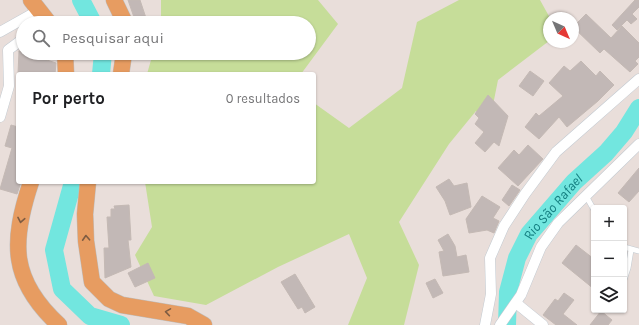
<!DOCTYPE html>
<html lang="pt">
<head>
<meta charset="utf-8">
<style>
  :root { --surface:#fff; --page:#f6f6f6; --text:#202124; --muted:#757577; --line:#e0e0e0 }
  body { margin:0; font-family:Karla,sans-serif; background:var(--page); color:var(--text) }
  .controls { position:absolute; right:12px; bottom:12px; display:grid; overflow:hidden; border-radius:4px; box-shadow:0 1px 3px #0004 }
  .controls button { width:36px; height:36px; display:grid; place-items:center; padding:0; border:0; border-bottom:1px solid var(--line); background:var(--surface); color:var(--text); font:20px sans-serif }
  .compass { position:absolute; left:543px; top:12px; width:36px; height:36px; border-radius:50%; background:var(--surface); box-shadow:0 1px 3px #0004; rotate:136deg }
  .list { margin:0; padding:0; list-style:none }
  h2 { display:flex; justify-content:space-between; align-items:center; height:52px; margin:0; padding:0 16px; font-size:17px }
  h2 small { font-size:13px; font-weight:400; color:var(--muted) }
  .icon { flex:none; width:22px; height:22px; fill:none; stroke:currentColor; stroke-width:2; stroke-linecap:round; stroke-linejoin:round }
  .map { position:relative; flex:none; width:639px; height:325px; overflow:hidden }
  .search { position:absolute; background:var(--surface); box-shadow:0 1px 3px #0004; left:16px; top:16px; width:300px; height:44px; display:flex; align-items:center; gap:10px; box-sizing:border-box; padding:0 14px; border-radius:22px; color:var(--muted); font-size:15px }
  .panel { position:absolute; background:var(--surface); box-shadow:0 1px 3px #0004; left:16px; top:72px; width:300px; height:112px; border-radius:4px }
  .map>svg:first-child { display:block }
</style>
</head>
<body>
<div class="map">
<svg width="639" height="325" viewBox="0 0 639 325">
  <rect width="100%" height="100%" fill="#e9deda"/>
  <g fill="#c6dd99">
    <polygon points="161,0 318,0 338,24 301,74 147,74 153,53 309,53 309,23 161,23"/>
    <polygon points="459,0 540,0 550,18 549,41 498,80 490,120 476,111 449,144 399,222 419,265 404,325 348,325 367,278 349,234 278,267 206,305 154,296 135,255 152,227 145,182 314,182 314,103 349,128 402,88 417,22"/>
  </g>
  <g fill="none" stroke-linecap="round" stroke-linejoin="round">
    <g stroke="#72e6df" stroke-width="18">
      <polyline points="81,0 93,23"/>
      <polyline points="101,74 103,53"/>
      <polyline points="73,182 54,250 62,289 90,316 121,325"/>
      <path id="s1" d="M507,325L508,292L517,258L529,234L574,182L606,153L624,132L639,108"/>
    </g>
  </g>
  <g fill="#c2b8b6" stroke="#c4b9b4">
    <polygon points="128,0 140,0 147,21 136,23"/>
    <polygon points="635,0 639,0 639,7 632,14 637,19 631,24 627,20 617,30 612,25"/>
    <polygon points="586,14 611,38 622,26 639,43 639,57 635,61 638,64 630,72 604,49 600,53 573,27"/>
    <polygon points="19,51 56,63 55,74 18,74"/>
    <polygon points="581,61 596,76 600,71 614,85 598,101 567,127 559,117 539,139 525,127 536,113 539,116 563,96 549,83 564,66 570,71"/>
    <polygon points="530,71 544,81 533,96 519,86"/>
    <polygon points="488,95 508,116 499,146 494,142 485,152 475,143 484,132 475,124 479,118 475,114"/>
    <polygon points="11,125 18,127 18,182 21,182 17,194 0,189 12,148 5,146"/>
    <polygon points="528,145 543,159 518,186 498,168 514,150 519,155"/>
    <polygon points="639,168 639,191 629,202 618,193"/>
    <polygon points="449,179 454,186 467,183 471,207 450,215 445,201 436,187"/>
    <polygon points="512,185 520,190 509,206 502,200"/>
    <polygon points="482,196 500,207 493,218 499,221 494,233 487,230 469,233 466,219"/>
    <polygon points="129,205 131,240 128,240 131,267 105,278 104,248 109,248 107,217 111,217 111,209 115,209 114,206"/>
    <polygon points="448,234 455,246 457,257 466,255 469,272 443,276 439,252 444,251 438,240"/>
    <polygon points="576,245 594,259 594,289 562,263"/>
    <polygon points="148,263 155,278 135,287 128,273"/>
    <polygon points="295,274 315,307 305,313 302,307 298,309 281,282"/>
    <polygon points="435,279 443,293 433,298 426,283"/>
    <polygon points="564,293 574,300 563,314 577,325 556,325 543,315 555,299 558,301"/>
    <polygon points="601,311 612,320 608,325 590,325"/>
  </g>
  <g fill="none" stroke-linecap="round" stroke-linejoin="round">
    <defs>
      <g id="service">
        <polyline points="586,196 594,210"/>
        <polyline points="624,247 639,251"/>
        <polyline points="624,280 628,268 631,250"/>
      </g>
      <g id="minor">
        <polyline points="0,32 39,10"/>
        <polyline points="0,117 9,86 8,50 23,39"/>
        <polyline points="516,303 543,325"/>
        <polyline points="485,325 491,294 490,258 504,226 525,194 556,152 639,79"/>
        <polyline points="500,325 521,295 541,247 558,223 639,144"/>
      </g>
      <g id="primary">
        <polyline points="31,0 49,23"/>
        <polyline points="114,0 125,23"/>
        <polyline points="65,53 66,74"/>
        <polyline points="121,74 124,53"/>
        <path d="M31,182C11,242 10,280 59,325"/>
        <polyline points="88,182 85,214 86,241 92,282 109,299 122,305 188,316 204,325"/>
      </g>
    </defs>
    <use href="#service" stroke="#c2cad1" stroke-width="6"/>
    <use href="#minor" stroke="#c2cad1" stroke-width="11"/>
    <use href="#primary" stroke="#bebebe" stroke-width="17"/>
    <use href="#service" stroke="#fff" stroke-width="5"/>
    <use href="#minor" stroke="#fff" stroke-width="10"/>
    <use href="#primary" stroke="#e79c61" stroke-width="16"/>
  </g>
  <defs><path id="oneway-chevron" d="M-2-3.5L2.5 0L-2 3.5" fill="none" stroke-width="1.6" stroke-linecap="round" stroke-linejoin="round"/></defs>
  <g stroke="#7e5c42">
    <use href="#oneway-chevron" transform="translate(21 220) rotate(101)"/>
    <use href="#oneway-chevron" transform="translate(86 238) rotate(-93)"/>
    <use href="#oneway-chevron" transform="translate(168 312) rotate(-171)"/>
  </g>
  <g text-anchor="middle" stroke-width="3" stroke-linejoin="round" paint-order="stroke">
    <g font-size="14" font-style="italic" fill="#158082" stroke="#fff">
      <text dy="5" stroke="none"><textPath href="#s1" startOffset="131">Rio São Rafael</textPath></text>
    </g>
  </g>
</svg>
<div class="controls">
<button>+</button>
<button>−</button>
<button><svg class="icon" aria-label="layers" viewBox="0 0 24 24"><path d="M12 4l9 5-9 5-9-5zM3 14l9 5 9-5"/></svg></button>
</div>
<svg class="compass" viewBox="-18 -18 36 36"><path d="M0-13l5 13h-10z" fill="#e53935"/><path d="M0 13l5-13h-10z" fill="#757577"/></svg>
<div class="search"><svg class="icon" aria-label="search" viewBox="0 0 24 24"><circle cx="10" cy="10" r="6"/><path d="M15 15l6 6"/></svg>Pesquisar aqui</div>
<section class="panel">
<h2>Por perto<small>0 resultados</small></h2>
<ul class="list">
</ul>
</section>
</div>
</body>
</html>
